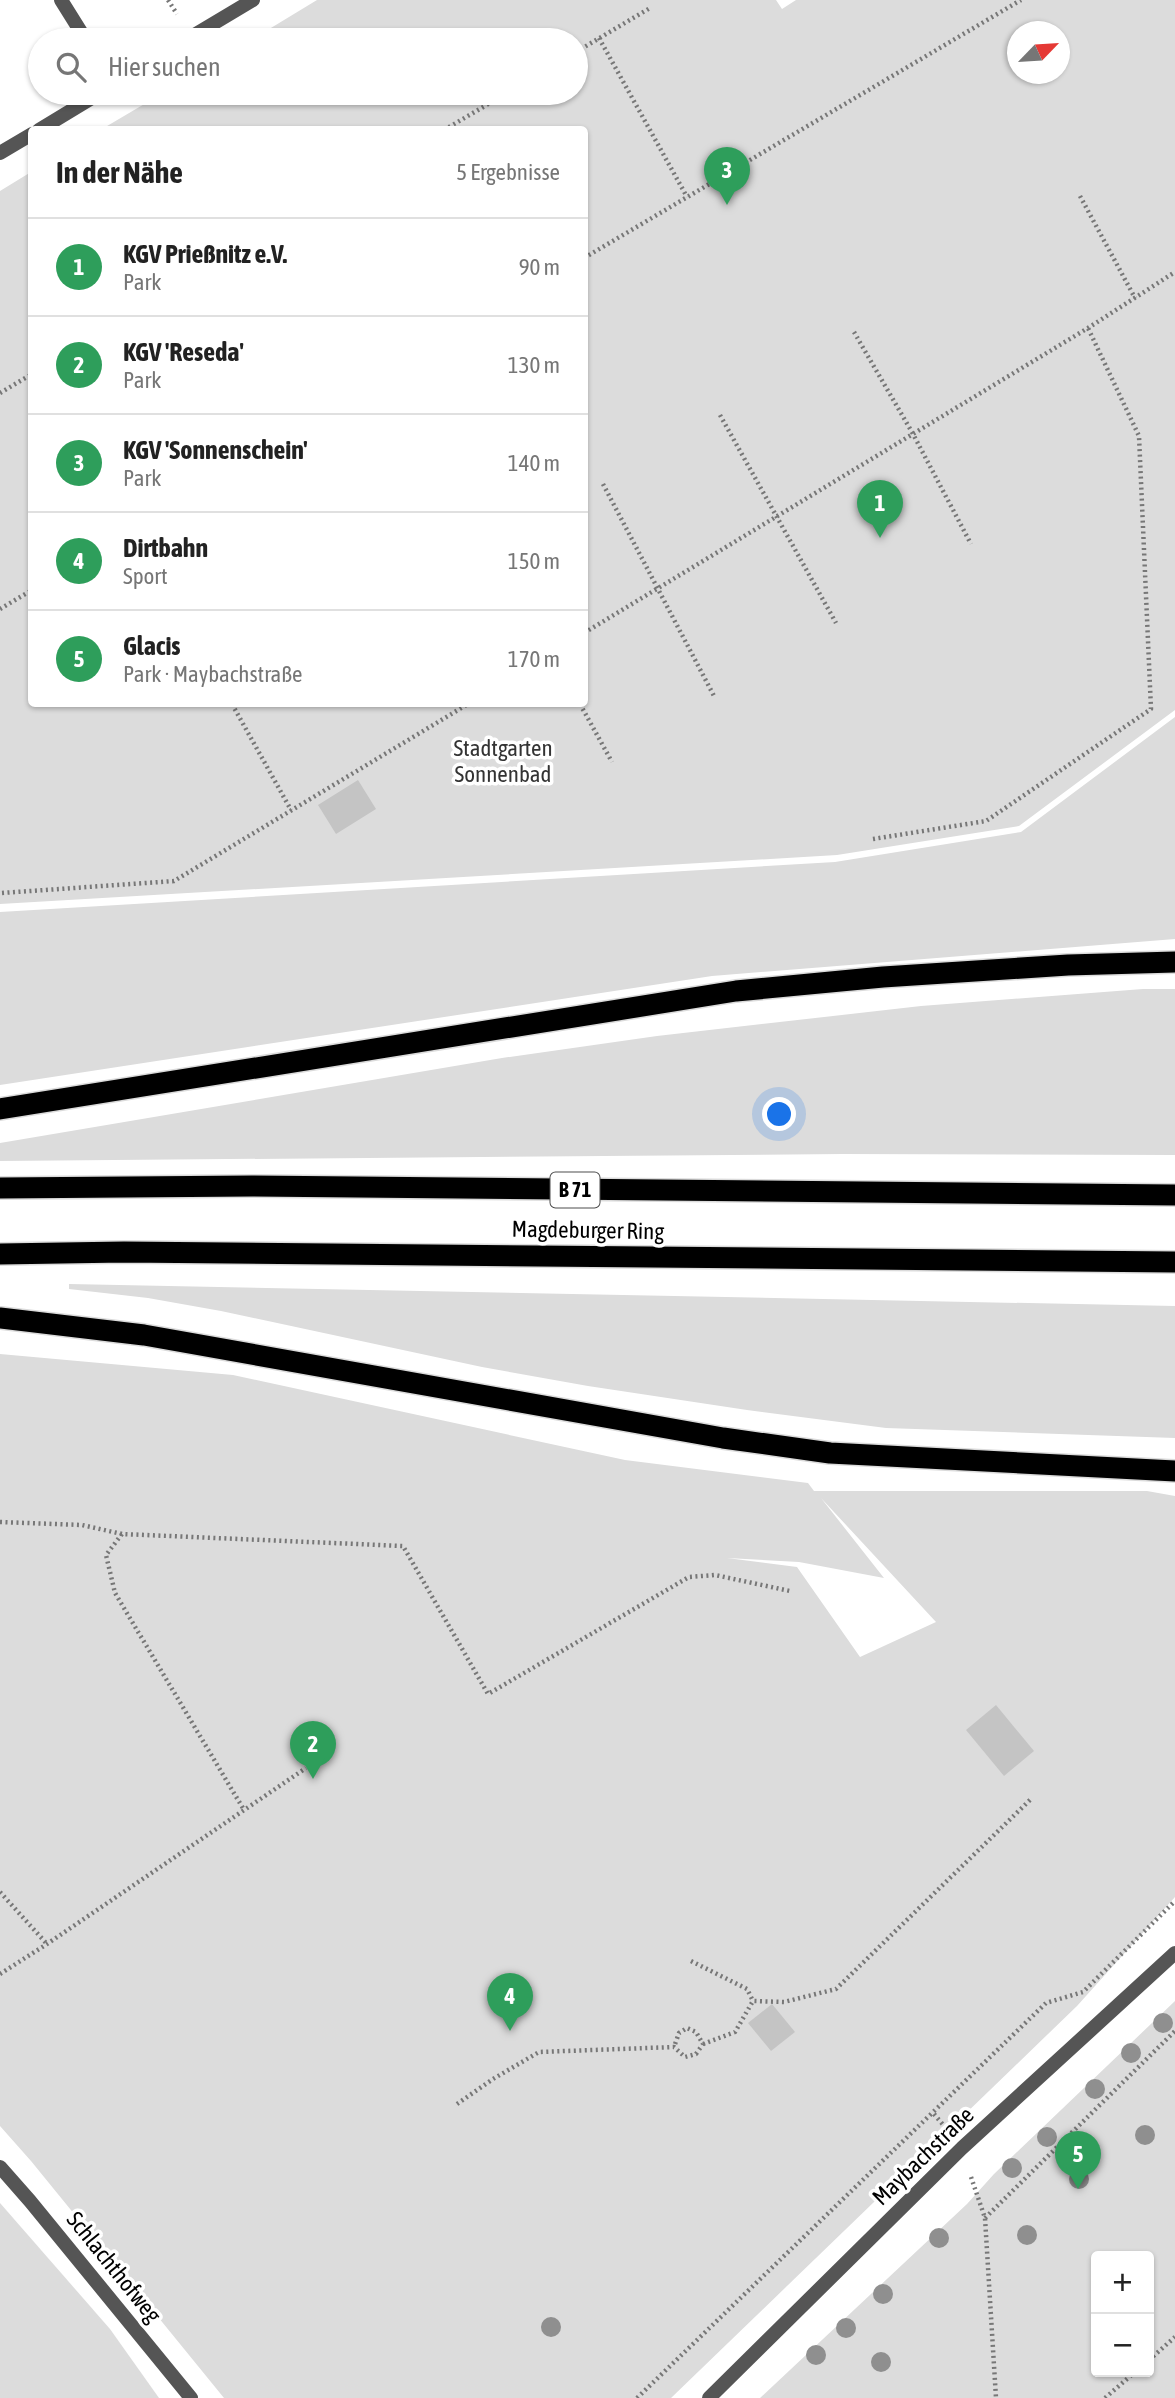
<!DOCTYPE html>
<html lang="de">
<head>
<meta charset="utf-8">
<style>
  :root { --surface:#fff; --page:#f2f2f2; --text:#222; --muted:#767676; --line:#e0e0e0; --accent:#111827 }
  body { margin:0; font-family:"Asap Condensed",sans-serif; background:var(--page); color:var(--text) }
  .controls { position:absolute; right:21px; bottom:21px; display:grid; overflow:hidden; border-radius:7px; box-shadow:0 2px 5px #0004 }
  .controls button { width:63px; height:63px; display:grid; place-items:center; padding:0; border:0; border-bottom:2px solid var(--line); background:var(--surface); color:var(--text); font:35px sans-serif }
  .compass { position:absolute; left:1007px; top:21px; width:63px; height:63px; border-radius:50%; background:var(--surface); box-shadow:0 2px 5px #0004; rotate:65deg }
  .you { position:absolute; left:780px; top:1115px; width:24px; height:24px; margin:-18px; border:5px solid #fff; border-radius:50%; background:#1a73e8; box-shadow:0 0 0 10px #1a73e833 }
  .badge { display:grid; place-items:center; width:46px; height:46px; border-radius:50%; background:var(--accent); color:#fff; font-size:23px; font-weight:700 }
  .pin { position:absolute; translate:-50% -58px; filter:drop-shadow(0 2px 4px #0008) }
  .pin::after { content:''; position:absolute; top:37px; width:24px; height:21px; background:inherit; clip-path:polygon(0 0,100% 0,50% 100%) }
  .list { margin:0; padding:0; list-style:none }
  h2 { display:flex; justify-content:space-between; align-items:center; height:91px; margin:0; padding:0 28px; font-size:30px }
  h2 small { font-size:23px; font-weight:400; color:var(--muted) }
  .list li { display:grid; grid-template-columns:46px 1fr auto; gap:21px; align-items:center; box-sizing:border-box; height:98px; padding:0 28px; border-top:2px solid var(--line) }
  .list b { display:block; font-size:26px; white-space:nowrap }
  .list p { margin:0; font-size:23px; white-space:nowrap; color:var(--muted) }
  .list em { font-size:23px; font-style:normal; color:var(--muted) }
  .icon { flex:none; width:38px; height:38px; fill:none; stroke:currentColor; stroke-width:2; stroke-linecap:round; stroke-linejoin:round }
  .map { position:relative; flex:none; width:1175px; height:2398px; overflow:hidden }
  .search { position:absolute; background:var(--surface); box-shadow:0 2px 5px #0004; left:28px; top:28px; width:560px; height:77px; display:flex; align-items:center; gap:18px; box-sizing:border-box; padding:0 24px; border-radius:38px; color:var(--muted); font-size:26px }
  .panel { position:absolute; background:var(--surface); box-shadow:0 2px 5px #0004; left:28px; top:126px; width:560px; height:581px; border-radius:7px }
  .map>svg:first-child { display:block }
</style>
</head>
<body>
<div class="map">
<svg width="1175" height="2398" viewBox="0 0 1175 2398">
  <rect width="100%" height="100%" fill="#fff"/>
  <g fill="#dcdcdc" fill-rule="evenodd">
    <path d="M317,0H776L782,9L796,0H1175V710L1019,826L837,855L0,904V191L31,172L32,704H584V130L102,129L163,93H576V40H251ZM1018,32H1060V74H1018Z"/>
    <polygon points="1175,717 1175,939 712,976 0,1085 0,912 835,862 1021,832"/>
    <polygon points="1143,989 1175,989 1175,1155 842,1154 0,1161 0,1143 502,1058 657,1036 921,1006"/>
    <polygon points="69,1284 1175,1306 1175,1438 886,1428 747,1410 588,1386 482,1367 221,1311 148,1298 69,1289"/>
    <path d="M0,1354L233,1375L625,1460L808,1483L814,1491H1147L1175,1496V1897L1077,2006L671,2398H224L31,2161L0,2126ZM821,1498L936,1622L860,1657L797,1567L727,1558L799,1562L884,1578Z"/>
    <path d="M1175,2001V2398H760L967,2204L994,2174ZM1149,2256V2372H1096V2256Z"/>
    <polygon points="0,2203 110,2329 159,2398 0,2398"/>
  </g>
  <g fill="#c4c4c4">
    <polygon points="358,780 376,809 336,834 318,805"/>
    <polygon points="996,1705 1034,1751 1004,1776 966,1730"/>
    <polygon points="772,2004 795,2032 771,2051 748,2023"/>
  </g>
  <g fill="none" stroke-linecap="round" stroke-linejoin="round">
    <defs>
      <g id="highway">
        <polyline points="0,1109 736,991 883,977 1068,965 1175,962"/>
        <polyline points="0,1188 252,1186 1175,1195"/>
        <polyline points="0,1254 124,1252 1175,1262"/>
        <polyline points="0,1318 144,1335 723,1438 830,1453 1175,1471"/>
      </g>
    </defs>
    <use href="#highway" stroke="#dbdbdb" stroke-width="24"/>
    <g stroke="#777" stroke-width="4.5" stroke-dasharray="2 3.5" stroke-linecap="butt">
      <polyline points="168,0 177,14"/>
      <polyline points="599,38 687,197"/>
      <polyline points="576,52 650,8"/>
      <polyline points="444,130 507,93"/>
      <polyline points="1080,196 1135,298"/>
      <polyline points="584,258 1021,0"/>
      <polyline points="854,332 913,434 971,544"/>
      <polyline points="0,393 32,374"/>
      <polyline points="720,415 836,623"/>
      <polyline points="603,484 714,696"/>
      <polyline points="0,609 32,590"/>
      <polyline points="584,633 1088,328 1175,272"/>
      <polyline points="232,704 291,810"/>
      <polyline points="580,704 612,762"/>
      <polyline points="873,839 986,821 1151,709 1139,436 1088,328"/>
      <polyline points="2,893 174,881 468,704"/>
      <polyline points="0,1522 82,1525 122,1534 403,1546 488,1694 689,1577 715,1575 790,1591"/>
      <polyline points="122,1534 106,1555 115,1593 244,1810"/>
      <polyline points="0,1892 47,1944"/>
      <polyline points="691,1961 747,1989 753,2001"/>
      <polyline points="0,1974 47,1944 306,1768"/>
      <polyline points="703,2044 735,2032 753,2001 784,2002 836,1989 1032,1798"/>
      <polyline points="457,2104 493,2079 539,2052 674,2047 685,2057 696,2054 703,2044 696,2032 687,2028 679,2033 674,2047"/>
      <polyline points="934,2114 945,2127"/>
      <polyline points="971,2177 985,2218 996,2398"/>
      <polyline points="985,2218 1175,2031"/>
      <polyline points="1149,2360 1175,2337"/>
      <polyline points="637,2398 1046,2003 1083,1992 1175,1901"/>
      <polyline points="1105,2398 1135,2372"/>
    </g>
    <polyline stroke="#555" stroke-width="14" points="61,0 86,40"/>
    <g stroke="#555" stroke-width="14">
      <polyline points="186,40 253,0"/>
      <polyline points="39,130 100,93"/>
      <polyline points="0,153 32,134"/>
      <polyline points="0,2167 30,2201 191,2398"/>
      <polyline points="709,2398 962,2148 1175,1953"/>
    </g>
    <use href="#highway" stroke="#000" stroke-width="21"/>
  </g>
  <g fill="#8f8f8f">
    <circle cx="1163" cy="2023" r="10"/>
    <circle cx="1131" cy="2053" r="10"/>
    <circle cx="1095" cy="2089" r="10"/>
    <circle cx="1145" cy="2135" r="10"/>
    <circle cx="1047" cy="2137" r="10"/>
    <circle cx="1012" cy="2168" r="10"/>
    <circle cx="1079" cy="2179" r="10"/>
    <circle cx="1027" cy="2235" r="10"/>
    <circle cx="939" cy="2238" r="10"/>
    <circle cx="883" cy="2294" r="10"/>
    <circle cx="551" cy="2327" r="10"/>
    <circle cx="846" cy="2328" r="10"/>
    <circle cx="816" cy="2355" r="10"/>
    <circle cx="881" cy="2362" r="10"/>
  </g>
  <g text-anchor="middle" stroke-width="7" stroke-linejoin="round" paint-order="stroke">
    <rect fill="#fff" stroke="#4c4c4c" stroke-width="2" x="550.5" y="1172.5" width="49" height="35" rx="5"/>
    <g font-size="21" font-weight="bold" fill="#000">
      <text x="575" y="1197">B 71</text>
    </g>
    <g font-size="23" fill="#333" stroke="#fff">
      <text x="503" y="756">Stadtgarten<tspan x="503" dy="26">Sonnenbad</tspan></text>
    </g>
    <g font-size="23" fill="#000" stroke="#fff">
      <text transform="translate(588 1230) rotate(1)" y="8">Magdeburger Ring</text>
      <text transform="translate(923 2156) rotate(-44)" y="8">Maybachstraße</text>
      <text transform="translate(114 2267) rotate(51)" y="8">Schlachthofweg</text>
    </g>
  </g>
</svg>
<div class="controls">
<button>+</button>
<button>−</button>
</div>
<svg class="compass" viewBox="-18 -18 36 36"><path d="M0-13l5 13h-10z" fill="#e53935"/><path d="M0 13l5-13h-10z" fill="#767676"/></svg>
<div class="you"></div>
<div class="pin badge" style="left:880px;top:538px;background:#2e9e5b">1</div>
<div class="pin badge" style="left:313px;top:1779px;background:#2e9e5b">2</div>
<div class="pin badge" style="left:727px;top:205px;background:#2e9e5b">3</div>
<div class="pin badge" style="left:510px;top:2031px;background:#2e9e5b">4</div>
<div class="pin badge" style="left:1078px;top:2189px;background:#2e9e5b">5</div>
<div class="search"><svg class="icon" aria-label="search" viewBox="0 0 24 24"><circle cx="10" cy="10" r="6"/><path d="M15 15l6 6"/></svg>Hier suchen</div>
<section class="panel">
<h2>In der Nähe<small>5 Ergebnisse</small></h2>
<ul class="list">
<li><span class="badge" style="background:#2e9e5b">1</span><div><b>KGV Prießnitz e.V.</b><p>Park</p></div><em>90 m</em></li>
<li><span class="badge" style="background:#2e9e5b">2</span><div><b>KGV 'Reseda'</b><p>Park</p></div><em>130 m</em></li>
<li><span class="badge" style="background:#2e9e5b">3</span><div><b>KGV 'Sonnenschein'</b><p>Park</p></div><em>140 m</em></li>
<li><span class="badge" style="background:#2e9e5b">4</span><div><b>Dirtbahn</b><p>Sport</p></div><em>150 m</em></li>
<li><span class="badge" style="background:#2e9e5b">5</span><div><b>Glacis</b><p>Park · Maybachstraße</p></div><em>170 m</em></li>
</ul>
</section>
</div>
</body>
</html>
